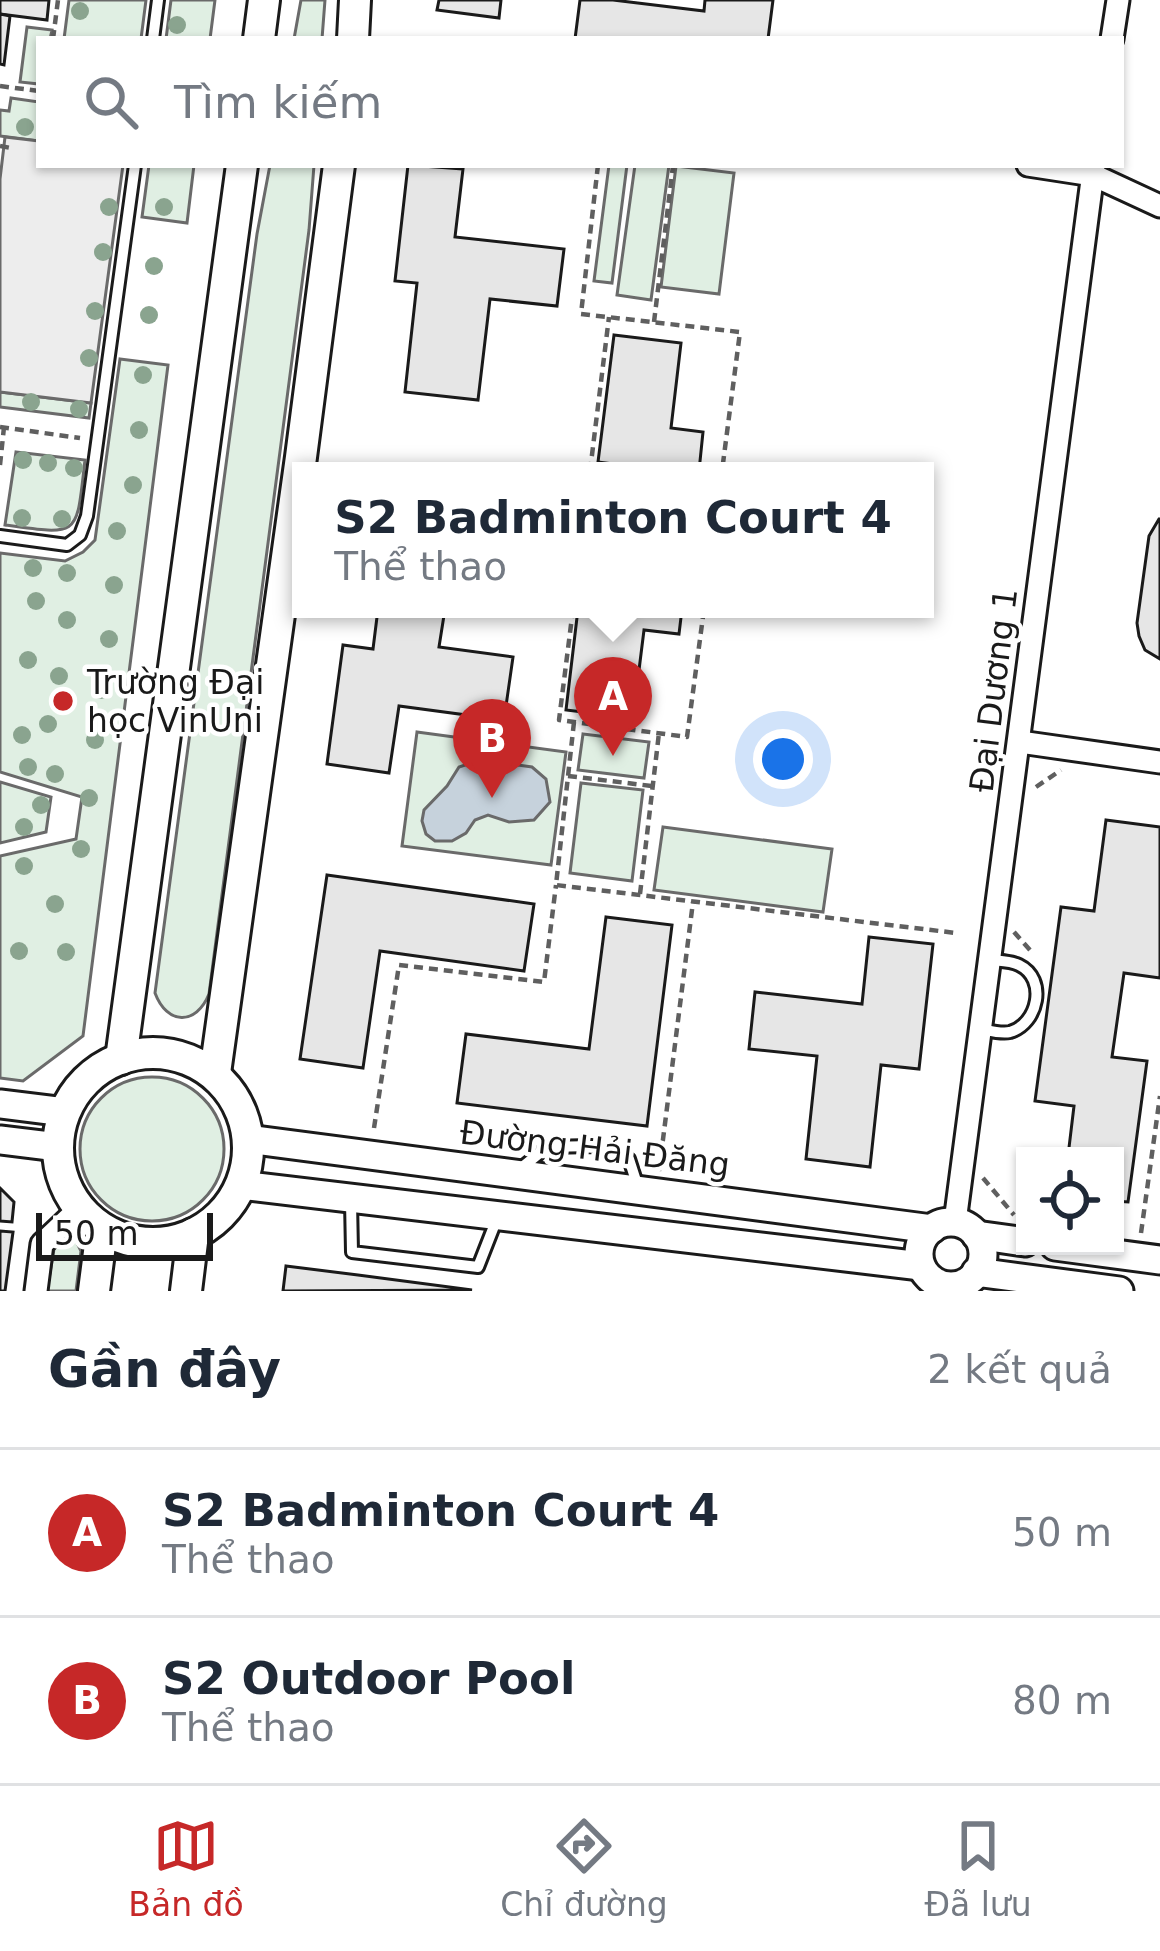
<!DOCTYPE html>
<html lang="vi">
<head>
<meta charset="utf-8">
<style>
  :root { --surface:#fff; --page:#f6f6f7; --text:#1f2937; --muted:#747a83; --line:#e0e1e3; --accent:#c62828 }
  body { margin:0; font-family:"DejaVu Sans",sans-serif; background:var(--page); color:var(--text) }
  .controls { position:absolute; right:36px; bottom:36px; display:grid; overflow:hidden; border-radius:0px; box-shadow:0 3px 9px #0004 }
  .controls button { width:108px; height:108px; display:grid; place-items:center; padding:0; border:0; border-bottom:3px solid var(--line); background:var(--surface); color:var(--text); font:60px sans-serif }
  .scale { position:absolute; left:36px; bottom:30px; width:177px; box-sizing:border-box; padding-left:12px; border:6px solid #1a1a1a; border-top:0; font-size:33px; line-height:42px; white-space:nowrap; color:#1a1a1a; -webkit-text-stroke:9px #fff; paint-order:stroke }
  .you { position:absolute; left:783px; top:759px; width:42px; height:42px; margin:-30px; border:9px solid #fff; border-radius:50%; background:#1a73e8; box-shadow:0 0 0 18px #1a73e833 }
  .badge { display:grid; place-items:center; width:78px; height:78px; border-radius:50%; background:var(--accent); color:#fff; font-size:39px; font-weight:700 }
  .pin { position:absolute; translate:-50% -99px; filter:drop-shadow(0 3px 6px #0008) }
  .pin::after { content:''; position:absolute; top:63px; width:42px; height:36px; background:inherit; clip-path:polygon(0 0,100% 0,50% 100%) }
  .popup { position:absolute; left:292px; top:462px; width:642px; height:156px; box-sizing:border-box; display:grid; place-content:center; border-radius:0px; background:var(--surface); filter:drop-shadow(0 3px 9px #0005); font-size:39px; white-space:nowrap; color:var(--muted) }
  .popup b { font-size:45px; color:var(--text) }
  .popup::after { content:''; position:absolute; left:50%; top:100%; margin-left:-24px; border:24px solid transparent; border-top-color:var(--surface) }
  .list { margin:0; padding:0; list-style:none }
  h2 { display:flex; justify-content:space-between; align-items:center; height:156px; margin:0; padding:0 48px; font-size:51px }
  h2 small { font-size:39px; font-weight:400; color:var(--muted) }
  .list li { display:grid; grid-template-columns:78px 1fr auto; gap:36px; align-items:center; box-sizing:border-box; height:168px; padding:0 48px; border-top:3px solid var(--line) }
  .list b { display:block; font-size:45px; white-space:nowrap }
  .list p { margin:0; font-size:39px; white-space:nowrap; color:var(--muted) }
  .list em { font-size:39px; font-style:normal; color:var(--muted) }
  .icon { flex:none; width:66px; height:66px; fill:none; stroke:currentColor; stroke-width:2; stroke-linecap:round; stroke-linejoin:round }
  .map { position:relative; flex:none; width:1160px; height:1291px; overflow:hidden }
  .search { position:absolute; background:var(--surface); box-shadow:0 3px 9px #0004; left:36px; right:36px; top:36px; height:132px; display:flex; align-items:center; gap:30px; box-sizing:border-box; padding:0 42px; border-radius:0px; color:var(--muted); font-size:45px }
  .sheet { height:492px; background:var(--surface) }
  nav { display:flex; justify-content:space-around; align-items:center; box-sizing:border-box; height:168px; border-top:3px solid var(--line); background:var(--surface); font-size:33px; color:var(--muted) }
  nav a { display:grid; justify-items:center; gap:6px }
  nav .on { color:var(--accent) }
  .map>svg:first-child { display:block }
</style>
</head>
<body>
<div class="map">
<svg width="1160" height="1291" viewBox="0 0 1160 1291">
  <rect width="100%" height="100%" fill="#fff"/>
  <g fill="#e0efe3" stroke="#6a6a6a" stroke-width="3">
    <polygon points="69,0 146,0 141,39 64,39"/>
    <polygon points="171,0 215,0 210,39 166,39"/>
    <polygon points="301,0 325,0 322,39 294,39"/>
    <polygon points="27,27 52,30 50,39 39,39 39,84 20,82"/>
    <polygon points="11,98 39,102 39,141 0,136 0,110 9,111"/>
    <polygon points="149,165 194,165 187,223 142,217"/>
    <path d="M270,165H314L309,230L209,994C196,1026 167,1025 155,993L257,234Z"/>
    <polygon points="609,165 627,165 612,283 594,281"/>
    <polygon points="635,165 669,165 651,300 617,295"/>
    <polygon points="676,166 734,173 719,294 661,287"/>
    <polygon points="120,359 168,365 83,1036 23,1081 0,1078 0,856 76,839 82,797 0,772 0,553 65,561 83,552 95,540"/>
    <polygon points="0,392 91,403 89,418 0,407"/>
    <path d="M16,452L85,460C76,536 82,536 5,525Z"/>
    <polygon points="417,732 566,752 551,865 402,846"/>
    <polygon points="583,734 649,742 644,778 578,770"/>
    <polygon points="0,782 51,797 46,832 0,843"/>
    <polygon points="581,783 643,790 632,881 570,873"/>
    <polygon points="663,827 832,849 823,912 654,890"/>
    <circle cx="152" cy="1149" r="72"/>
    <polygon points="68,1237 75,1239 81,1251 76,1291 47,1291 55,1243"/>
  </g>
  <polygon fill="#ededed" stroke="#6a6a6a" stroke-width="3" points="5,137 39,141 39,165 123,165 91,403 0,392 0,179"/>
  <polygon fill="#c6d2dc" stroke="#6a6a6a" stroke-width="3" points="474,762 497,772 518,765 532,767 546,779 550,802 534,820 509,822 488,815 475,820 466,833 452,841 435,841 426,834 422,821 424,810 447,786 459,767"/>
  <g fill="#e6e6e6" stroke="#1a1a1a" stroke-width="3">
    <polygon points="0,0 49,0 47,20 0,14"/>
    <polygon points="439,0 501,0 499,18 437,10"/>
    <polygon points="580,0 613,0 704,11 705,0 773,0 768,39 575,39"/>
    <polygon points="0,14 10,16 4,65 0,64"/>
    <polygon points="408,165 463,169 455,237 564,249 557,306 490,299 478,400 405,392 417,283 395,281"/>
    <polygon points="614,335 681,343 671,428 703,432 699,471 620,471 621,465 598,462"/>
    <polygon points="1159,519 1160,519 1160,659 1145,650 1139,636 1137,623 1149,536"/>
    <polygon points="378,609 445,609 439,647 513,657 504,720 399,706 389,773 327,764 343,645 373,649"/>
    <polygon points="578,609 682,609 679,634 644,630 633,718 566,710"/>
    <polygon points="1106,820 1160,827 1160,978 1124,973 1112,1057 1147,1061 1128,1202 1115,1201 1115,1156 1068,1156 1074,1106 1035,1101 1061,907 1094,911"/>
    <polygon points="327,875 534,904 524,971 380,951 363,1068 300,1059"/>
    <polygon points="606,917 672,925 647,1126 457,1103 466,1034 589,1049"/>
    <polygon points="869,937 933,944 919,1069 881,1065 870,1167 806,1159 817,1056 749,1049 755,992 862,1004"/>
    <polygon points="0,1188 14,1202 12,1222 0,1221"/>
    <polygon points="0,1231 13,1232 5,1291 0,1291"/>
    <polygon points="286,1266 358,1275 472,1290 283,1291"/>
  </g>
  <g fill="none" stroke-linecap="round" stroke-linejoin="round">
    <defs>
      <g id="service">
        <polyline points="153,39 158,0"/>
        <polyline points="0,536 67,545 80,535 87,516 135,165"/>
        <path d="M981,1029C991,1031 1001,1034 1010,1032C1038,1024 1048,979 1019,965C1011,961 1000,961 991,960"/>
        <polyline points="520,1169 547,1147 592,1146 629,1159 638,1187"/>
        <polyline points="351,1201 352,1252 478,1267 496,1221"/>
      </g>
      <g id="minor">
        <polyline points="1112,39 1118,0"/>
        <polyline points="1028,165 1093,175 1160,206"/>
        <polyline points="1020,742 1160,762"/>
        <polyline points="955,1222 1094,165"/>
        <polyline points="36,1291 42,1244 79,1209"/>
        <polyline points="945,1291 946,1285"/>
      </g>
      <g id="tertiary">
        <polyline points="0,1104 65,1112"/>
        <polyline points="248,1139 932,1229"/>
        <polyline points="0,1140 58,1147"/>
        <polyline points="241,1185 921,1266"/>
        <circle cx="951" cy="1254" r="32"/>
        <polyline points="976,1235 1025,1242"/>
        <polyline points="1055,1246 1160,1260"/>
        <polyline points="976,1272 1119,1291"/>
      </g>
      <g id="secondary">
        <polyline points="259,39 264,0"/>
        <polyline points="353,39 355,0"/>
        <circle cx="153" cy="1148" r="95"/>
        <polyline points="121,1059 242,165"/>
        <polyline points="215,1073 301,457 339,165"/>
        <polyline points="94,1291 102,1229"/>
        <polyline points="186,1291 193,1234"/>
      </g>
    </defs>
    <use href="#service" stroke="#1a1a1a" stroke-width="16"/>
    <use href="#minor" stroke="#1a1a1a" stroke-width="27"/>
    <use href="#tertiary" stroke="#1a1a1a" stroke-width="33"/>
    <use href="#secondary" stroke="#1a1a1a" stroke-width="36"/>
    <g stroke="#5f5f5f" stroke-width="4.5" stroke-dasharray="9 6" stroke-linecap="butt">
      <polyline points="53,39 58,0"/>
      <polyline points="0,86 39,91"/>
      <polyline points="0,146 11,148"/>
      <polyline points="598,165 581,314 740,332 722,471"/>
      <polyline points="654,322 673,166"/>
      <polyline points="0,427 80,438"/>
      <polyline points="0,465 4,427"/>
      <polyline points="590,471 609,317"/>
      <polyline points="573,609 559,720 687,737 704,609"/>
      <polyline points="574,722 556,885 956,933"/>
      <polyline points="568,776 652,786"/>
      <polyline points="1036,787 1061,770"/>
      <polyline points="640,894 659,733"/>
      <polyline points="1014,932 1030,950"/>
      <polyline points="374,1128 399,965 544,982 556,885"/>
      <polyline points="659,1171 693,902"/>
      <polyline points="983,1178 1014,1215"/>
      <polyline points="1141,1233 1160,1096"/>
    </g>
    <use href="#service" stroke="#fff" stroke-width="10"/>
    <use href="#minor" stroke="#fff" stroke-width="21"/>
    <use href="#tertiary" stroke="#fff" stroke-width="27"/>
    <use href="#secondary" stroke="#fff" stroke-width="30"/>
  </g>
  <g fill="#8aa48f">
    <circle cx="80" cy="11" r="9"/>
    <circle cx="177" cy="25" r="9"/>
    <circle cx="25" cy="127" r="9"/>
    <circle cx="109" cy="207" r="9"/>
    <circle cx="164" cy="207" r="9"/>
    <circle cx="103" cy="252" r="9"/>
    <circle cx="154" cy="266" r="9"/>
    <circle cx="95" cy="311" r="9"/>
    <circle cx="149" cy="315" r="9"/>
    <circle cx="89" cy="358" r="9"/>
    <circle cx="143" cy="375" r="9"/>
    <circle cx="31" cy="402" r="9"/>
    <circle cx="79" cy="409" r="9"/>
    <circle cx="139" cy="430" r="9"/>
    <circle cx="23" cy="460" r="9"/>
    <circle cx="48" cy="463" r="9"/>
    <circle cx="74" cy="468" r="9"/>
    <circle cx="133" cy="485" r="9"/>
    <circle cx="22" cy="518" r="9"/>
    <circle cx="62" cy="519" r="9"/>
    <circle cx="117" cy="531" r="9"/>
    <circle cx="33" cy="568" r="9"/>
    <circle cx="67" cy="573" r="9"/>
    <circle cx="114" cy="585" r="9"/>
    <circle cx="36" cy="601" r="9"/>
    <circle cx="67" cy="620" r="9"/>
    <circle cx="109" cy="639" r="9"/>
    <circle cx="28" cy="660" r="9"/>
    <circle cx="59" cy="676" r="9"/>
    <circle cx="101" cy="690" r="9"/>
    <circle cx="48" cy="724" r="9"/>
    <circle cx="22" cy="735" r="9"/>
    <circle cx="95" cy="740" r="9"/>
    <circle cx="28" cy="767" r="9"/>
    <circle cx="55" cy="774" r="9"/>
    <circle cx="89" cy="798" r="9"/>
    <circle cx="41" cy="805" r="9"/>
    <circle cx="24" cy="827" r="9"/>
    <circle cx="81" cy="849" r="9"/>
    <circle cx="24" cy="866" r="9"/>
    <circle cx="55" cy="904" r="9"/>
    <circle cx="19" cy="951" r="9"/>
    <circle cx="66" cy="952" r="9"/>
  </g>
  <circle fill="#c62828" stroke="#fff" stroke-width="4.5" cx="63" cy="701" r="12"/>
  <g text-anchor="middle" stroke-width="9" stroke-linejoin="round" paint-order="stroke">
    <g font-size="33" fill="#1a1a1a" stroke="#fff" text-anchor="start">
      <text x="87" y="694">Trường Đại<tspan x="87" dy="38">học VinUni</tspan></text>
    </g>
    <g font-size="33" fill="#1a1a1a" stroke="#fff">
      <text transform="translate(993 690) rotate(-83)" y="12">Đại Dương 1</text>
      <text transform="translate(595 1148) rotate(7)" y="12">Đường Hải Đăng</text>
    </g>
  </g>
</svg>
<div class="controls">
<button><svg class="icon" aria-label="locate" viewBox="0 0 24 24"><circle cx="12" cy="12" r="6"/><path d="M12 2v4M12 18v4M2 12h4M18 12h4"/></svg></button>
</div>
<div class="scale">50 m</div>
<div class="you"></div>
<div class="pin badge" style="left:613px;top:756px">A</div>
<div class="popup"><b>S2 Badminton Court 4</b>Thể thao</div>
<div class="pin badge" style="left:492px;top:798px">B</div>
<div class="search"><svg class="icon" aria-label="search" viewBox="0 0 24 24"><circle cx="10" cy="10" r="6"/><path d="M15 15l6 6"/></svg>Tìm kiếm</div>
</div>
<section class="sheet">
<h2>Gần đây<small>2 kết quả</small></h2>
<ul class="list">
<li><span class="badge">A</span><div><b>S2 Badminton Court 4</b><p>Thể thao</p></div><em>50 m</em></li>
<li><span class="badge">B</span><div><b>S2 Outdoor Pool</b><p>Thể thao</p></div><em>80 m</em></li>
</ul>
</section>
<nav>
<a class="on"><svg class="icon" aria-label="map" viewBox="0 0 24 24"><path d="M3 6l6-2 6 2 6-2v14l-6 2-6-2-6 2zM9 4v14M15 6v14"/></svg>Bản đồ</a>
<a><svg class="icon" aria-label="directions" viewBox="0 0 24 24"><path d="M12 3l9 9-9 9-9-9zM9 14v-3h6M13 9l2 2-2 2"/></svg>Chỉ đường</a>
<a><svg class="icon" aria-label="saved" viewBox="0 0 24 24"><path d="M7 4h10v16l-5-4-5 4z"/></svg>Đã lưu</a>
</nav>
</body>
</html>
